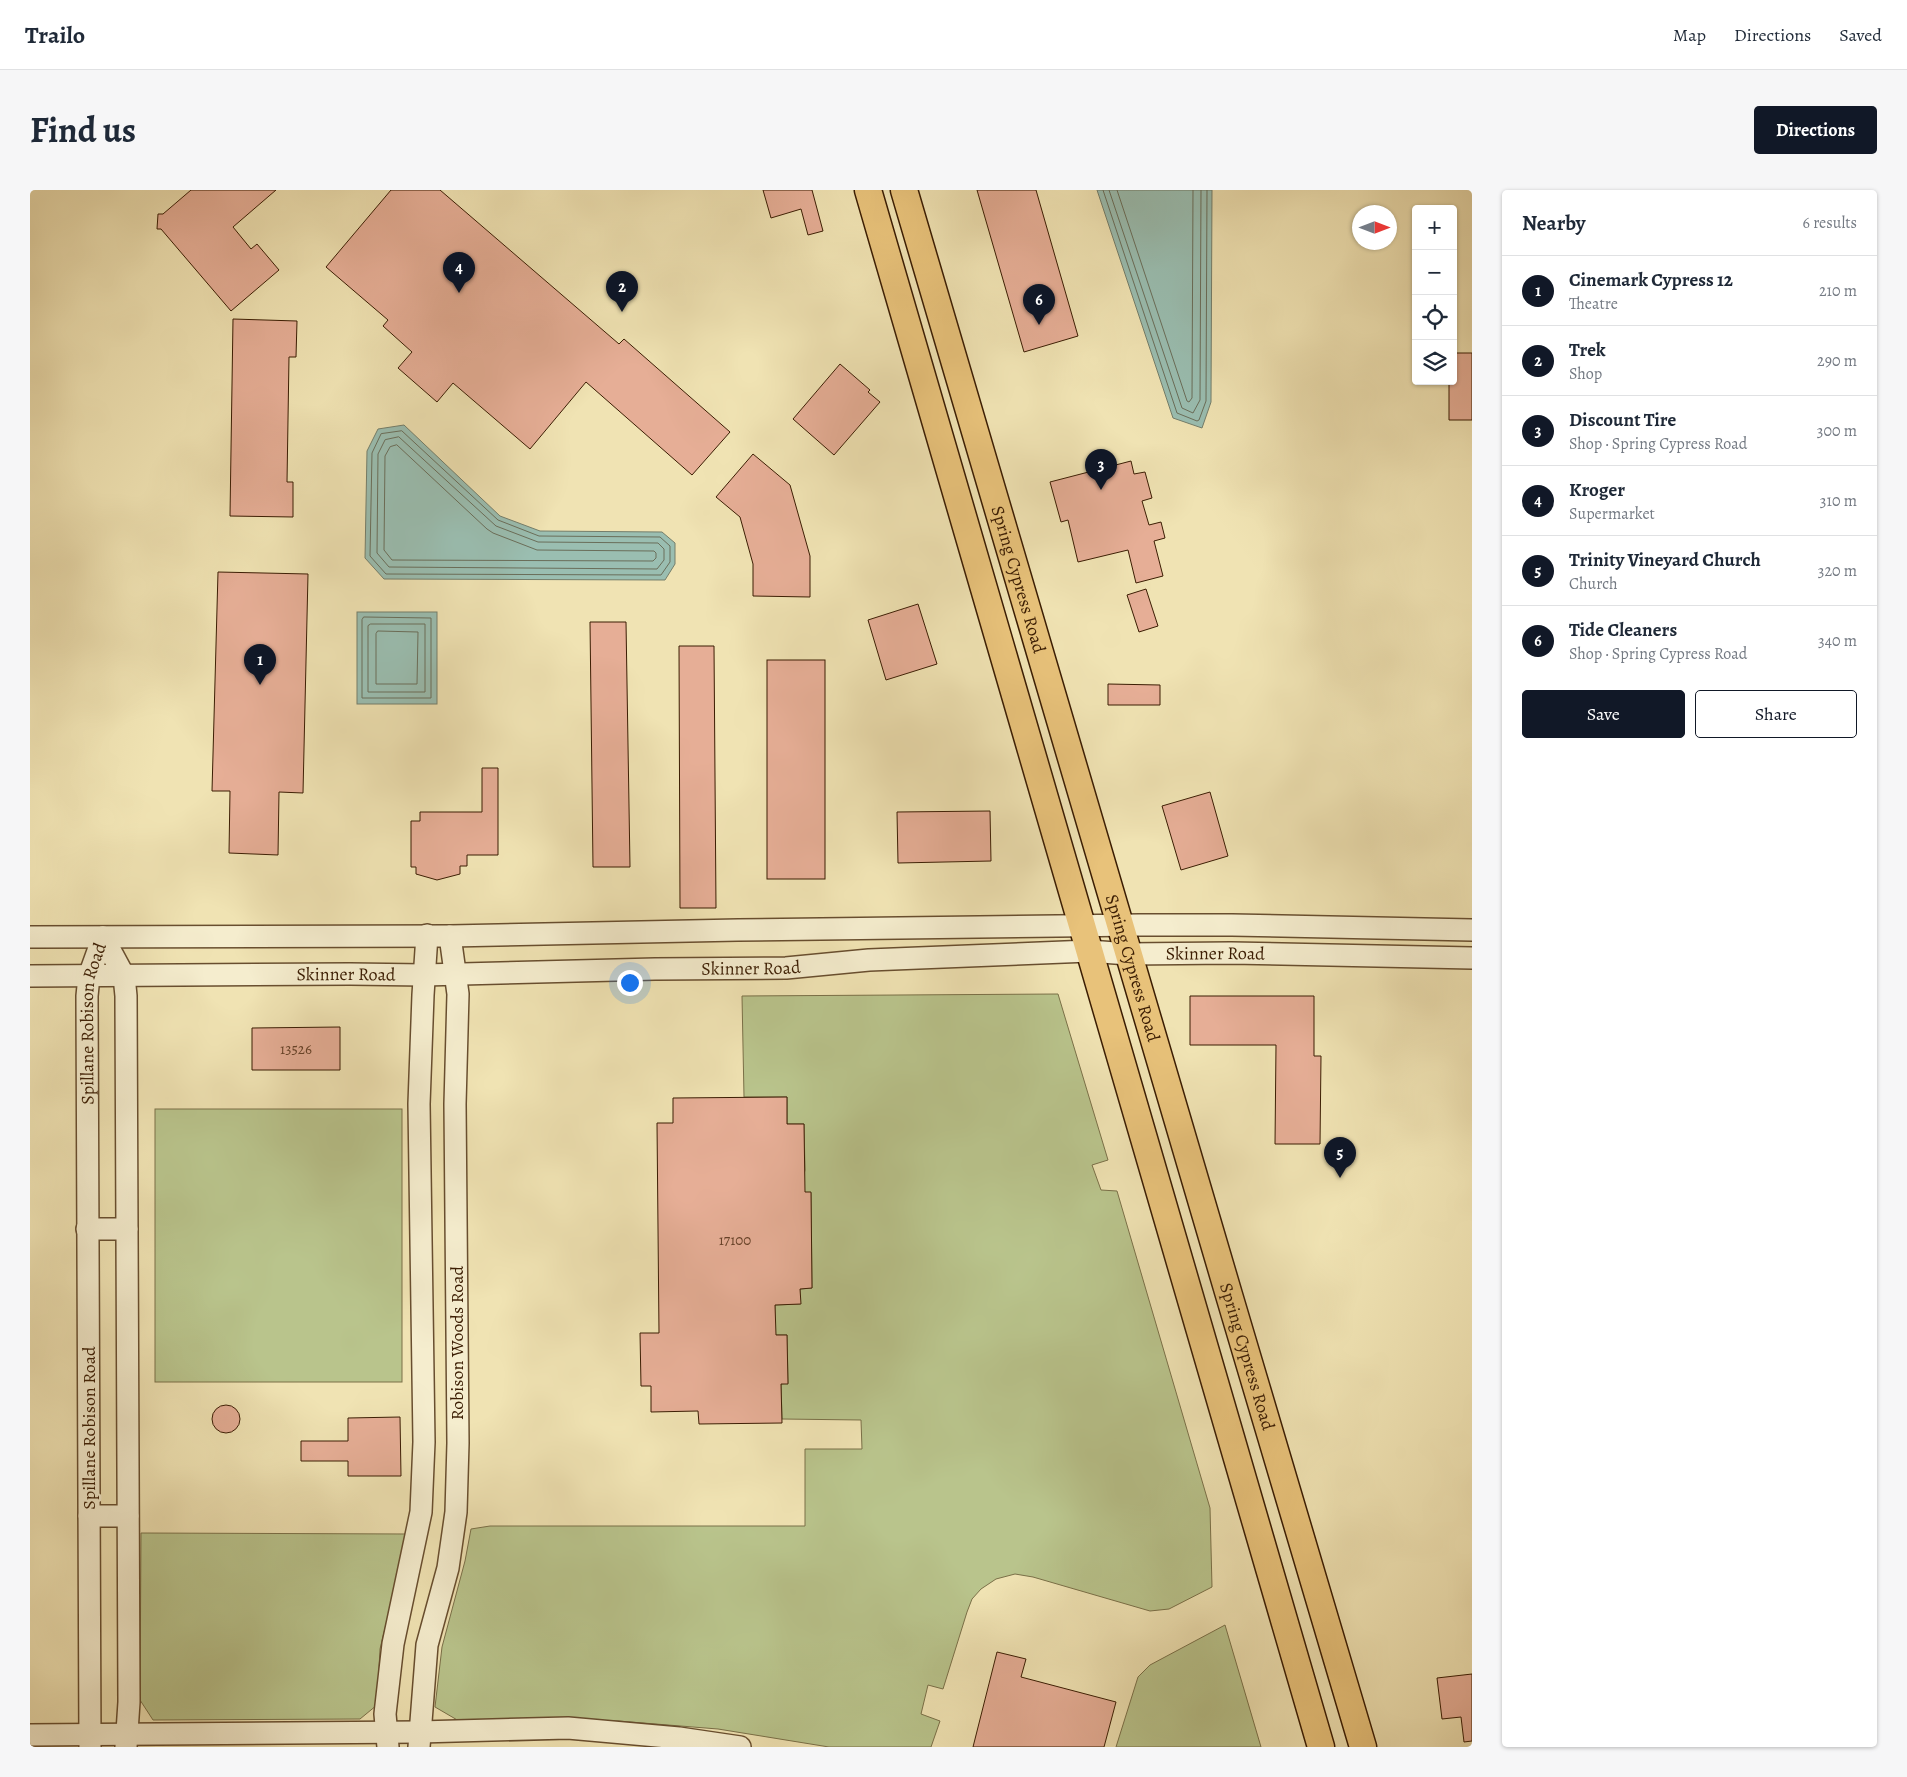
<!DOCTYPE html>
<html lang="en">
<head>
<meta charset="utf-8">
<style>
  :root { --surface:#fff; --page:#f6f6f7; --text:#1f2937; --muted:#747a83; --line:#e0e1e3; --accent:#111827 }
  body { margin:0; font-family:Alegreya,serif; background:var(--page); color:var(--text) }
  .controls { position:absolute; right:15px; top:15px; display:grid; overflow:hidden; border-radius:5px; box-shadow:0 1px 4px #0004 }
  .controls button { width:45px; height:45px; display:grid; place-items:center; padding:0; border:0; border-bottom:1px solid var(--line); background:var(--surface); color:var(--text); font:25px sans-serif }
  .compass { position:absolute; left:1322px; top:15px; width:45px; height:45px; border-radius:50%; background:var(--surface); box-shadow:0 1px 4px #0004; rotate:90deg }
  .you { position:absolute; left:599px; top:792px; width:18px; height:18px; margin:-12px; border:4px solid #fff; border-radius:50%; background:#1a73e8; box-shadow:0 0 0 8px #1a73e833 }
  .badge { display:grid; place-items:center; width:32px; height:32px; border-radius:50%; background:var(--accent); color:#fff; font-size:16px; font-weight:700 }
  .pin { position:absolute; translate:-50% -41px; filter:drop-shadow(0 1px 2px #0008) }
  .pin::after { content:''; position:absolute; top:26px; width:18px; height:15px; background:inherit; clip-path:polygon(0 0,100% 0,50% 100%) }
  .list { margin:0; padding:0; list-style:none }
  h2 { display:flex; justify-content:space-between; align-items:center; height:65px; margin:0; padding:0 20px; font-size:21px }
  h2 small { font-size:16px; font-weight:400; color:var(--muted) }
  .list li { display:grid; grid-template-columns:32px 1fr auto; gap:15px; align-items:center; box-sizing:border-box; height:70px; padding:0 20px; border-top:1px solid var(--line) }
  .list b { display:block; font-size:19px; white-space:nowrap }
  .list p { margin:0; font-size:16px; white-space:nowrap; color:var(--muted) }
  .list em { font-size:16px; font-style:normal; color:var(--muted) }
  .actions { display:flex; gap:10px; padding:15px 20px }
  .actions a { flex:1; padding:11px 0; border:1px solid var(--accent); border-radius:5px; text-align:center; font-size:18px; color:var(--accent) }
  .actions .main { background:var(--accent); color:#fff }
  .icon { flex:none; width:28px; height:28px; fill:none; stroke:currentColor; stroke-width:2; stroke-linecap:round; stroke-linejoin:round }
  .map { position:relative; flex:none; width:1442px; height:1557px; overflow:hidden; border-radius:5px }
  header { display:flex; align-items:center; gap:30px; box-sizing:border-box; height:70px; padding:0 25px; background:var(--surface); border-bottom:1px solid var(--line) }
  header strong { font-size:24px }
  nav { display:flex; gap:28px; margin-inline-start:auto; font-size:18px }
  .intro { display:flex; align-items:center; justify-content:space-between; box-sizing:border-box; height:120px; padding:0 30px }
  h1 { margin:0; font-size:35px }
  .button { padding:12px 22px; border-radius:5px; background:var(--accent); color:#fff; font-size:18px; font-weight:700 }
  main { display:flex; gap:30px; padding:0 30px }
  aside { flex:1; background:var(--surface); border-radius:5px; box-shadow:0 1px 4px #0004 }
  .map>svg:first-child { display:block }
</style>
</head>
<body>
<header>
<strong>Trailo</strong>
<nav><a>Map</a><a>Directions</a><a>Saved</a></nav>
</header>
<div class="intro"><h1>Find us</h1><a class="button">Directions</a></div>
<main>
<div class="map">
<svg width="1442" height="1557" viewBox="0 0 1442 1557">
  <rect width="100%" height="100%" fill="#f0e3b3"/>
  <filter id="stains"><feTurbulence type="fractalNoise" baseFrequency=".004" numOctaves="4"/><feColorMatrix values="0 0 0 0 .2 0 0 0 0 .09 0 0 0 0 .02 0 0 0 .5 -.17"/></filter>
  <radialGradient id="worn" r=".72"><stop offset=".6" stop-color="#630" stop-opacity="0"/><stop offset="1" stop-color="#630" stop-opacity=".3"/></radialGradient>
  <g fill="#b9c48c" stroke="#7a7048">
    <polygon points="1028,804 1078,970 1062,975 1071,1000 1087,1001 1180,1318 1182,1397 1139,1419 1120,1421 1003,1387 985,1384 966,1389 951,1399 942,1409 937,1422 913,1499 898,1495 891,1524 910,1531 901,1557 799,1557 688,1539 588,1531 429,1531 405,1517 412,1457 435,1371 441,1339 460,1336 775,1336 775,1259 832,1259 831,1230 752,1229 751,1194 758,1193 757,1145 741,1145 745,1132 745,1115 770,1114 770,1099 782,1098 781,1003 770,1002 775,980 774,934 757,934 757,907 714,907 712,806"/>
    <rect x="125" y="919" width="247" height="273"/>
    <polygon points="111,1343 378,1344 350,1459 347,1515 330,1529 123,1530 110,1510"/>
    <polygon points="1195,1435 1231,1557 1086,1557 1108,1487 1120,1475"/>
  </g>
  <g fill="#9abeb1" stroke="#747e6b">
    <polygon points="1067,0 1182,0 1181,212 1172,238 1143,228"/>
    <polygon points="374,235 470,326 510,341 632,342 645,353 645,374 635,390 354,389 335,368 337,261 348,239"/>
    <rect x="327" y="422" width="80" height="92"/>
  </g>
  <g fill="none" stroke-linecap="round" stroke-linejoin="round">
    <g stroke="#6a6e5a" stroke-width="1">
      <polyline points="1073,0 1147,223 1167,231 1169,230 1176,211 1177,0"/>
      <polyline points="1079,0 1152,218 1163,223 1170,210 1171,0"/>
      <polyline points="1087,0 1157,211 1159,212 1162,208 1163,0"/>
      <polygon points="372,241 468,330 509,346 630,347 640,356 640,372 631,385 356,384 340,366 342,263 351,244"/>
      <polygon points="369,247 466,336 508,352 628,353 634,359 634,370 627,379 359,377 347,363 348,264 355,250"/>
      <polygon points="367,255 457,339 463,343 507,360 624,361 626,363 626,368 623,371 362,370 354,360 355,266 360,257"/>
      <polygon points="334,427 401,428 401,508 332,508 332,430"/>
      <polygon points="341,434 395,434 395,502 338,502 338,436"/>
      <polygon points="348,441 388,442 387,494 346,494 346,444"/>
    </g>
  </g>
  <g fill="#e6ae96" stroke="#3b1d03">
    <polygon points="161,0 246,0 203,37 221,59 227,54 249,80 201,121 131,39 127,39 128,24 133,24"/>
    <polygon points="361,0 410,0 589,154 594,149 700,242 662,285 556,192 500,259 423,193 407,212 368,178 382,162 353,136 358,130 296,77"/>
    <polygon points="733,0 782,0 793,41 778,45 771,19 741,28"/>
    <polygon points="947,0 1006,0 1048,146 994,162"/>
    <polygon points="203,129 267,131 266,167 259,167 257,292 263,292 263,327 200,326"/>
    <polygon points="1423,163 1442,163 1442,230 1419,230 1419,191 1423,191"/>
    <polygon points="810,174 840,200 838,202 850,212 804,265 763,229"/>
    <polygon points="723,264 760,295 780,366 780,407 723,406 723,374 710,327 686,307"/>
    <polygon points="1101,271 1104,284 1115,282 1122,308 1112,311 1119,335 1131,332 1135,348 1124,351 1133,386 1106,393 1098,360 1048,372 1038,330 1031,332 1020,292"/>
    <polygon points="188,382 278,384 273,603 249,602 248,665 199,663 200,601 182,601"/>
    <polygon points="1116,399 1128,436 1109,442 1097,405"/>
    <polygon points="888,414 907,474 856,490 838,430"/>
    <polygon points="560,432 596,432 600,677 563,677"/>
    <polygon points="649,456 684,456 686,718 650,718"/>
    <rect x="737" y="470" width="58" height="219"/>
    <polygon points="1078,494 1130,495 1130,515 1078,515"/>
    <polygon points="452,578 468,578 468,665 437,665 437,676 430,676 430,684 407,690 386,684 386,677 381,677 381,631 390,631 390,622 452,622"/>
    <polygon points="1180,602 1198,666 1151,680 1132,616"/>
    <polygon points="960,621 961,671 868,673 867,622"/>
    <polygon points="1160,806 1284,806 1284,866 1291,866 1290,954 1245,954 1246,855 1160,855"/>
    <polygon points="310,837 310,880 222,880 222,838"/>
    <polygon points="757,907 757,934 774,934 775,1002 781,1002 782,1098 770,1099 771,1114 745,1115 746,1145 757,1145 758,1194 751,1194 752,1233 669,1234 668,1221 621,1222 621,1196 611,1196 610,1143 629,1143 627,933 643,933 643,908"/>
    <circle cx="196" cy="1229" r="14"/>
    <polygon points="370,1227 371,1286 318,1286 318,1271 271,1271 271,1251 318,1251 318,1228"/>
    <polygon points="967,1462 996,1469 991,1487 1086,1512 1074,1557 943,1557"/>
    <polygon points="1442,1484 1442,1551 1434,1552 1431,1527 1412,1529 1407,1488"/>
  </g>
  <g fill="none" stroke-linecap="round" stroke-linejoin="round">
    <defs>
      <g id="minor">
        <polyline points="0,747 420,746 708,740 1110,735 1202,735 1442,740"/>
        <polyline points="73,747 94,786 96,806 99,1512 96,1557"/>
        <path id="s1" d="M0,786L320,784L394,785L625,779L756,778L839,770L1059,761L1098,764L1201,763L1442,768"/>
        <polyline points="57,1039 97,1039"/>
        <polyline points="59,1326 98,1326"/>
        <polyline points="0,1545 390,1542 538,1538 649,1548 710,1557"/>
        <path id="s2" d="M60,1557L57,806L59,786L73,747"/>
        <polyline points="358,1557 355,1524 363,1454 391,1322 394,1252 389,914 393,805 397,745"/>
        <polyline points="389,1557 397,1455 418,1378 426,1322 428,1253 425,914 428,804 420,746"/>
      </g>
      <g id="major">
        <polyline points="838,0 1291,1557"/>
        <path id="s3" d="M874,0L1199,1105L1333,1557"/>
      </g>
    </defs>
    <use href="#minor" stroke="#684e2f" stroke-width="24"/>
    <use href="#major" stroke="#3b1d03" stroke-width="29"/>
    <use href="#minor" stroke="#f5edce" stroke-width="21"/>
    <use href="#major" stroke="#e8c27a" stroke-width="26"/>
  </g>
  <g text-anchor="middle" stroke-width="4.5" stroke-linejoin="round" paint-order="stroke">
    <g font-size="15" fill="#664128">
      <text x="266" y="864">13526</text>
      <text x="705" y="1055">17100</text>
    </g>
    <g font-size="18" fill="#3b1d03" stroke="#f5edce">
      <text dy="6" stroke="none"><textPath href="#s3" startOffset="406">Spring Cypress Road</textPath></text>
      <text dy="6" stroke="none"><textPath href="#s1" startOffset="1186">Skinner Road</textPath></text>
      <text dy="6" stroke="none"><textPath href="#s1" startOffset="721">Skinner Road</textPath></text>
      <text dy="6" stroke="none"><textPath href="#s3" startOffset="811">Spring Cypress Road</textPath></text>
      <text dy="6" stroke="none"><textPath href="#s1" startOffset="316">Skinner Road</textPath></text>
      <text dy="6" stroke="none"><textPath href="#s2" startOffset="724">Spillane Robison Road</textPath></text>
      <text transform="translate(427 1153) rotate(-90)" y="6">Robison Woods Road</text>
      <text dy="6" stroke="none"><textPath href="#s3" startOffset="1216">Spring Cypress Road</textPath></text>
      <text transform="translate(59 1238) rotate(-90)" y="6">Spillane Robison Road</text>
    </g>
  </g>
  <rect width="100%" height="100%" filter="url(#stains)"/>
  <rect width="100%" height="100%" fill="url(#worn)"/>
</svg>
<div class="controls">
<button>+</button>
<button>−</button>
<button><svg class="icon" aria-label="locate" viewBox="0 0 24 24"><circle cx="12" cy="12" r="6"/><path d="M12 2v4M12 18v4M2 12h4M18 12h4"/></svg></button>
<button><svg class="icon" aria-label="layers" viewBox="0 0 24 24"><path d="M12 4l9 5-9 5-9-5zM3 14l9 5 9-5"/></svg></button>
</div>
<svg class="compass" viewBox="-18 -18 36 36"><path d="M0-13l5 13h-10z" fill="#e53935"/><path d="M0 13l5-13h-10z" fill="#747a83"/></svg>
<div class="you"></div>
<div class="pin badge" style="left:230px;top:495px">1</div>
<div class="pin badge" style="left:592px;top:122px">2</div>
<div class="pin badge" style="left:1071px;top:300px">3</div>
<div class="pin badge" style="left:429px;top:103px">4</div>
<div class="pin badge" style="left:1310px;top:988px">5</div>
<div class="pin badge" style="left:1009px;top:135px">6</div>
</div>
<aside>
<h2>Nearby<small>6 results</small></h2>
<ul class="list">
<li><span class="badge">1</span><div><b>Cinemark Cypress 12</b><p>Theatre</p></div><em>210 m</em></li>
<li><span class="badge">2</span><div><b>Trek</b><p>Shop</p></div><em>290 m</em></li>
<li><span class="badge">3</span><div><b>Discount Tire</b><p>Shop · Spring Cypress Road</p></div><em>300 m</em></li>
<li><span class="badge">4</span><div><b>Kroger</b><p>Supermarket</p></div><em>310 m</em></li>
<li><span class="badge">5</span><div><b>Trinity Vineyard Church</b><p>Church</p></div><em>320 m</em></li>
<li><span class="badge">6</span><div><b>Tide Cleaners</b><p>Shop · Spring Cypress Road</p></div><em>340 m</em></li>
</ul>
<div class="actions"><a class="main">Save</a><a>Share</a></div>
</aside>
</main>
</body>
</html>
